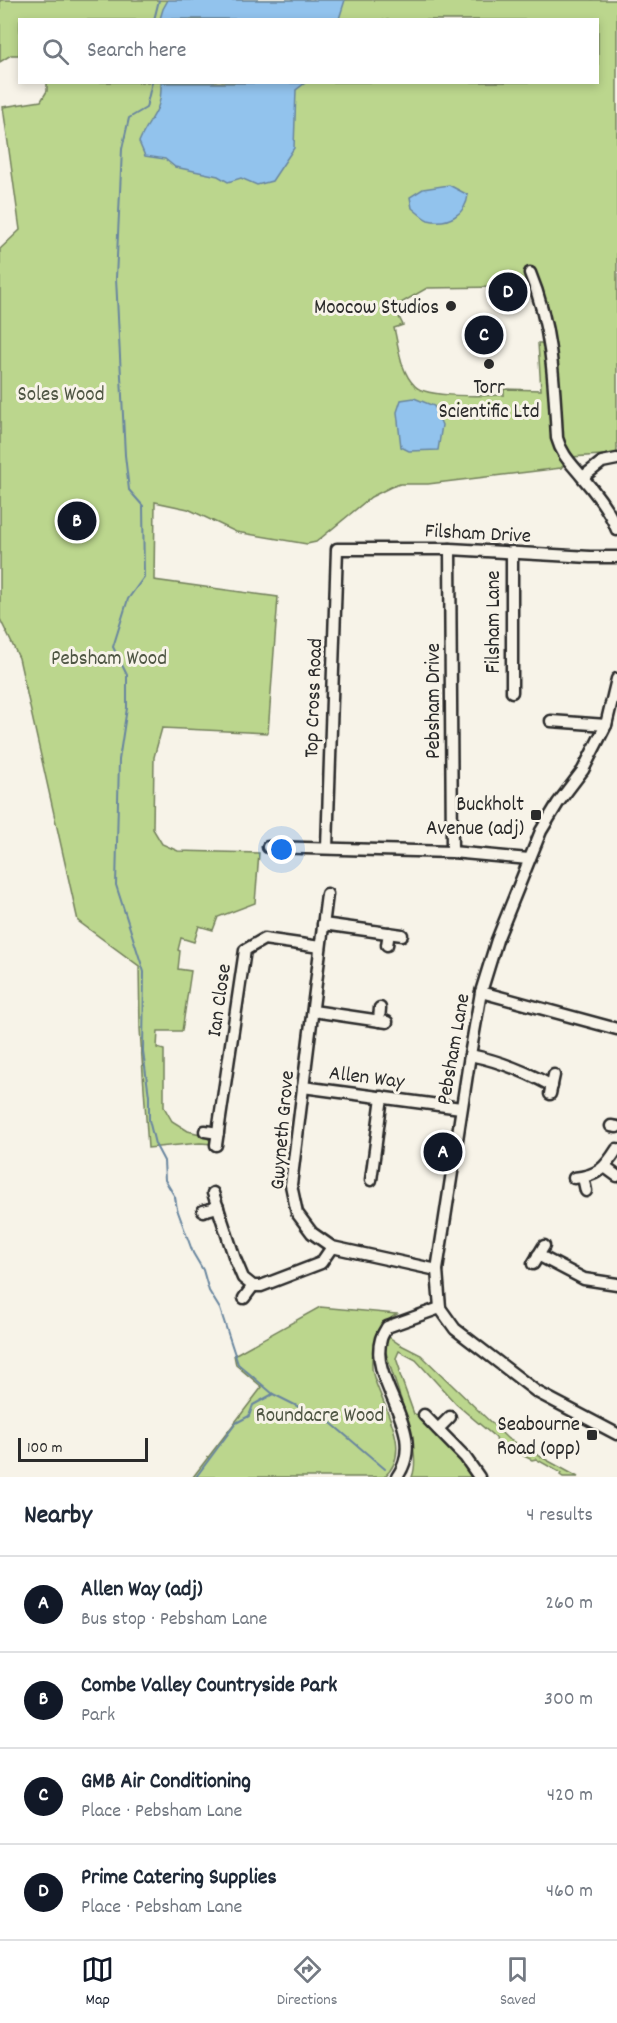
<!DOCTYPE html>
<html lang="en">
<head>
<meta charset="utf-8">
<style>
  :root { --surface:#fff; --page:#f6f6f7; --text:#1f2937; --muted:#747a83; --line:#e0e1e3; --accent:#111827 }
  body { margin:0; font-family:Dekko,sans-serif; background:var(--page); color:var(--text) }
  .scale { position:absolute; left:18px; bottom:15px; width:130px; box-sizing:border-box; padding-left:6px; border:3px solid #2b2b2b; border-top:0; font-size:16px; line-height:21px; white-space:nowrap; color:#2b2b2b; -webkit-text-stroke:4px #f7f3e8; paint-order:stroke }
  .you { position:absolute; left:282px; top:850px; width:21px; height:21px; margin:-15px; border:4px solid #fff; border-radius:50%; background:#1a73e8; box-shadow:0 0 0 9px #1a73e833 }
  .badge { display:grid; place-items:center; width:39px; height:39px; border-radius:50%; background:var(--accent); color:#fff; font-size:20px; font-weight:700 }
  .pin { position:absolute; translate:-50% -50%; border:3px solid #fff; box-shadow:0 2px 6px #0006 }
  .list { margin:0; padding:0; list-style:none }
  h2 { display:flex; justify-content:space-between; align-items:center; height:78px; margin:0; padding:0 24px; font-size:26px }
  h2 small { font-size:20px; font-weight:400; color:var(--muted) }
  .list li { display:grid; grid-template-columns:39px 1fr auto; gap:18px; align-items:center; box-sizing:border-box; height:96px; padding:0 24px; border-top:2px solid var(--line) }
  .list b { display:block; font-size:22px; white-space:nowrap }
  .list p { margin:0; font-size:20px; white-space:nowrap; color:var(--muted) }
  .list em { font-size:20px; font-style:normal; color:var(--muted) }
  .icon { flex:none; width:33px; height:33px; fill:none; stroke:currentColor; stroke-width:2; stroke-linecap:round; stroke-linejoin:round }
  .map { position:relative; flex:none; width:617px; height:1477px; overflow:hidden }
  .search { position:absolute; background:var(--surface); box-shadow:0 3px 9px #0003; left:18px; right:18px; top:18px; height:66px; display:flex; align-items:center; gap:15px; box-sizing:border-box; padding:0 21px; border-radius:0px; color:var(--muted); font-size:22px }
  .sheet { height:462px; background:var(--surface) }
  nav { display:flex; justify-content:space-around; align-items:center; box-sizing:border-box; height:84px; border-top:2px solid var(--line); background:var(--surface); font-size:16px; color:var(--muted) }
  nav a { display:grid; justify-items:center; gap:3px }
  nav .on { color:var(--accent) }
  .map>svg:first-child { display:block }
</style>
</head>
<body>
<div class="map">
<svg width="617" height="1477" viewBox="0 0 617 1477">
  <rect width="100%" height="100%" fill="#f7f3e8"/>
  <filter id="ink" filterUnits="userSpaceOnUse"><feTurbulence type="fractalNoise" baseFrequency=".0167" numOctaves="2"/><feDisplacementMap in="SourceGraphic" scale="12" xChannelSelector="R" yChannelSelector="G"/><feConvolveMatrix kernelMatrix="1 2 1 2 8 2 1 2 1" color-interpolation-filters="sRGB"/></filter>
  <g filter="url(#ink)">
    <g fill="#bbd68d" stroke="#73805c" stroke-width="1.5" fill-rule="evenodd">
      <path d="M0,0H617V454L571,457L561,468L428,484H400L391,487L371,497L316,542L307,544L236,532L188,509L155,502L154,580L278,597L268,733L162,728L154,757L153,829L162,844L178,851L259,853L255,903L218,917L213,930L199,926L194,942L181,938L178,950L180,951L178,969L191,971L182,1031H158L157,1048L164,1050V1107L172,1121L188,1131L204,1135L214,1144L200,1143L148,1148L140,1029L139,966L78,921L19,658L0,619V249L20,230L3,107L41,101L47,91V82H598V20H20L19,55H11L0,62ZM517,283L532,284L536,293L545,343H538L541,390L504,389V395C486,396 426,398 415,386C400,371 399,348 394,328L403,325L394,307L427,288L501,287Z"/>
      <path d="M320,1307L397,1314C386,1321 382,1325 377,1338C373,1349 370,1362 373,1374C381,1405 415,1450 384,1477H193L262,1387L236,1365L234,1355Z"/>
      <path d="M389,1337L399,1344L421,1355L508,1439L578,1477H563L560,1475L561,1473L536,1459L532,1460L497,1443L496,1438L456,1404L416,1360L399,1351L396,1358L400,1370L399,1372L414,1414L420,1415L460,1456L461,1462L468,1466L475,1477H412C424,1449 391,1377 384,1345Z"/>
    </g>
    <g fill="#92c3ed" stroke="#69869f" stroke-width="1.5">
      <polygon points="168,0 345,0 339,19 160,19 163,9"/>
      <path d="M161,83H305L296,90L294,148L272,181L257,185L241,178L228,182L218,176L175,167L165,159L145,156L139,142C150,116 162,114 161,83Z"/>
      <path d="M449,185L468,195C466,214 448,225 428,220C423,218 417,212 412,208L410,197L423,189Z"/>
      <polygon points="414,398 434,406 442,425 438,450 409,451 401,447 397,412 401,400"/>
    </g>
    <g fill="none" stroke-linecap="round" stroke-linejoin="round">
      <g stroke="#69869f" stroke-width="2">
        <polyline points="154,20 159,0"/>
        <polyline points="152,82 146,108 129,118 122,149 116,278 125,455 129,490 143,506 144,577 128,599 113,647 127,675 127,708 119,760 116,885 144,972 143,1052 149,1096 149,1120 155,1144 164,1161 165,1180 175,1197 177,1209 193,1253 203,1270 209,1291 220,1309 238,1364 273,1394 331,1423 385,1469"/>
        <polyline points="196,1477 236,1423 249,1416 253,1405 273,1394"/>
      </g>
      <defs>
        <g id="minor">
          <path d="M530,273C552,326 554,381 557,438C562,456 572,464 583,478C596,493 610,511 617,530"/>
          <polyline points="583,477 602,462 617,459"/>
          <polyline points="450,549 452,852"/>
          <polyline points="617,679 606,725 583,770 558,803 541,831 497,940 481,992 470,1055 437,1270 440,1308 455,1329 537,1392 617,1434"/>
          <polyline points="512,692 512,552"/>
          <polyline points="551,721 606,725"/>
          <polyline points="268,847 452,852 529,859"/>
          <polyline points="327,848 337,549 450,549 590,557 617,557"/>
          <polyline points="327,894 291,1185 297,1213 312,1233 332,1247 437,1270"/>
          <polyline points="323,924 402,935"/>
          <polyline points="387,945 389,933"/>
          <polyline points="481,992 617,1029"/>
          <polyline points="313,1011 387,1022"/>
          <polyline points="379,1021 380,1008"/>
          <path d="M470,1055C500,1061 525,1071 552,1086"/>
          <polyline points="303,1087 461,1108"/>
          <polyline points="550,1094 554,1075"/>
          <polyline points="611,1126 617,1127"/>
          <polyline points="205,1131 218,1133"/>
          <polyline points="216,1145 245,950 264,939 320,947"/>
          <polyline points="606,1168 617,1176"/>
          <polyline points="583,1177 586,1191"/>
          <path d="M574,1178C598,1176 605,1168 617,1149"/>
          <polyline points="371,1180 382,1097"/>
          <polyline points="213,1193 235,1259 243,1278 253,1286 261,1286 321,1263 332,1247"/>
          <polyline points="203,1211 218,1207"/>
          <polyline points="538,1255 584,1279 617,1284"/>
          <polyline points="533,1264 544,1246"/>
          <polyline points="244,1298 253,1286"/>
          <polyline points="424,1415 465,1457 479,1477"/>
          <polyline points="438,1429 450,1417"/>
          <path d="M397,1477C430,1431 368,1383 381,1339C382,1335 385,1331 387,1327L440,1308"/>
        </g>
      </defs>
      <use href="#minor" stroke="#2b2b2b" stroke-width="15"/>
      <use href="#minor" stroke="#f7f3e8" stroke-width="10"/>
    </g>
  </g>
  <g fill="#2b2b2b" stroke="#f7f3e8" stroke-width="2">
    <circle cx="451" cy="306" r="6"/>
    <circle cx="489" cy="364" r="6"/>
    <rect x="530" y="809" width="12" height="12" rx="3"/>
    <rect x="586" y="1429" width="12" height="12" rx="3"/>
  </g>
  <g text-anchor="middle" stroke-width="6" stroke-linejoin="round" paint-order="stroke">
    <g font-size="21" fill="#2b2b2b" stroke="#f7f3e8" text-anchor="end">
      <text x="439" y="313">Moocow Studios</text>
      <text x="489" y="393" text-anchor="middle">Torr<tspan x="489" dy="24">Scientific Ltd</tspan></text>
      <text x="524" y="810">Buckholt<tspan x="524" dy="24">Avenue (adj)</tspan></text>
      <text x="580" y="1430">Seabourne<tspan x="580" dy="24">Road (opp)</tspan></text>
    </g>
    <g font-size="21" fill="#4f5644" stroke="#f7f3e8">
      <text x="61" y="400">Soles Wood</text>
      <text x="109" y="664">Pebsham Wood</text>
      <text x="320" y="1421">Roundacre Wood</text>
    </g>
    <g font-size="21" fill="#2b2b2b" stroke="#f7f3e8">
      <text transform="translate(478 532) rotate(3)" y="7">Filsham Drive</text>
      <text transform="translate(492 622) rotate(-90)" y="7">Filsham Lane</text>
      <text transform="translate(312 698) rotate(-88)" y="7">Top Cross Road</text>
      <text transform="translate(432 701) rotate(-90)" y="7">Pebsham Drive</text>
      <text transform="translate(218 1000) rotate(-82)" y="7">Ian Close</text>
      <text transform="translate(452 1049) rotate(-80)" y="7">Pebsham Lane</text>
      <text transform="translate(367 1076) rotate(7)" y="7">Allen Way</text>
      <text transform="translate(281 1130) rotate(-85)" y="7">Gwyneth Grove</text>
    </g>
  </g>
</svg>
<div class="scale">100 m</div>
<div class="you"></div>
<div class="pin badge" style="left:443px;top:1152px">A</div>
<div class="pin badge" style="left:77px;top:521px">B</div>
<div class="pin badge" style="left:484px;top:335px">C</div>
<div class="pin badge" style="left:508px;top:292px">D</div>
<div class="search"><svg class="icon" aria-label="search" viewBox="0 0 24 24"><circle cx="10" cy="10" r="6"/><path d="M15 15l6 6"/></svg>Search here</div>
</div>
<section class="sheet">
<h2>Nearby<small>4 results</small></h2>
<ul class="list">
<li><span class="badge">A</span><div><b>Allen Way (adj)</b><p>Bus stop · Pebsham Lane</p></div><em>260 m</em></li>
<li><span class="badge">B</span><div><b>Combe Valley Countryside Park</b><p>Park</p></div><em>300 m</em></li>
<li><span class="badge">C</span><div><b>GMB Air Conditioning</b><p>Place · Pebsham Lane</p></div><em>420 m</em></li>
<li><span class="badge">D</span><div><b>Prime Catering Supplies</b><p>Place · Pebsham Lane</p></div><em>460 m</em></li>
</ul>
</section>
<nav>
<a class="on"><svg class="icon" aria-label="map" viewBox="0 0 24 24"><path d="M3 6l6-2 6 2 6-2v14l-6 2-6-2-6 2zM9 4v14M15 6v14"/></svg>Map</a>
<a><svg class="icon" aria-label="directions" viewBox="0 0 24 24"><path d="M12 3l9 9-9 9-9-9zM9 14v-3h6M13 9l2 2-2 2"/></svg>Directions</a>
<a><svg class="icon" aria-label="saved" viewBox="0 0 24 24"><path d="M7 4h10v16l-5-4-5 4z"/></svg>Saved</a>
</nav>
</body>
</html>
